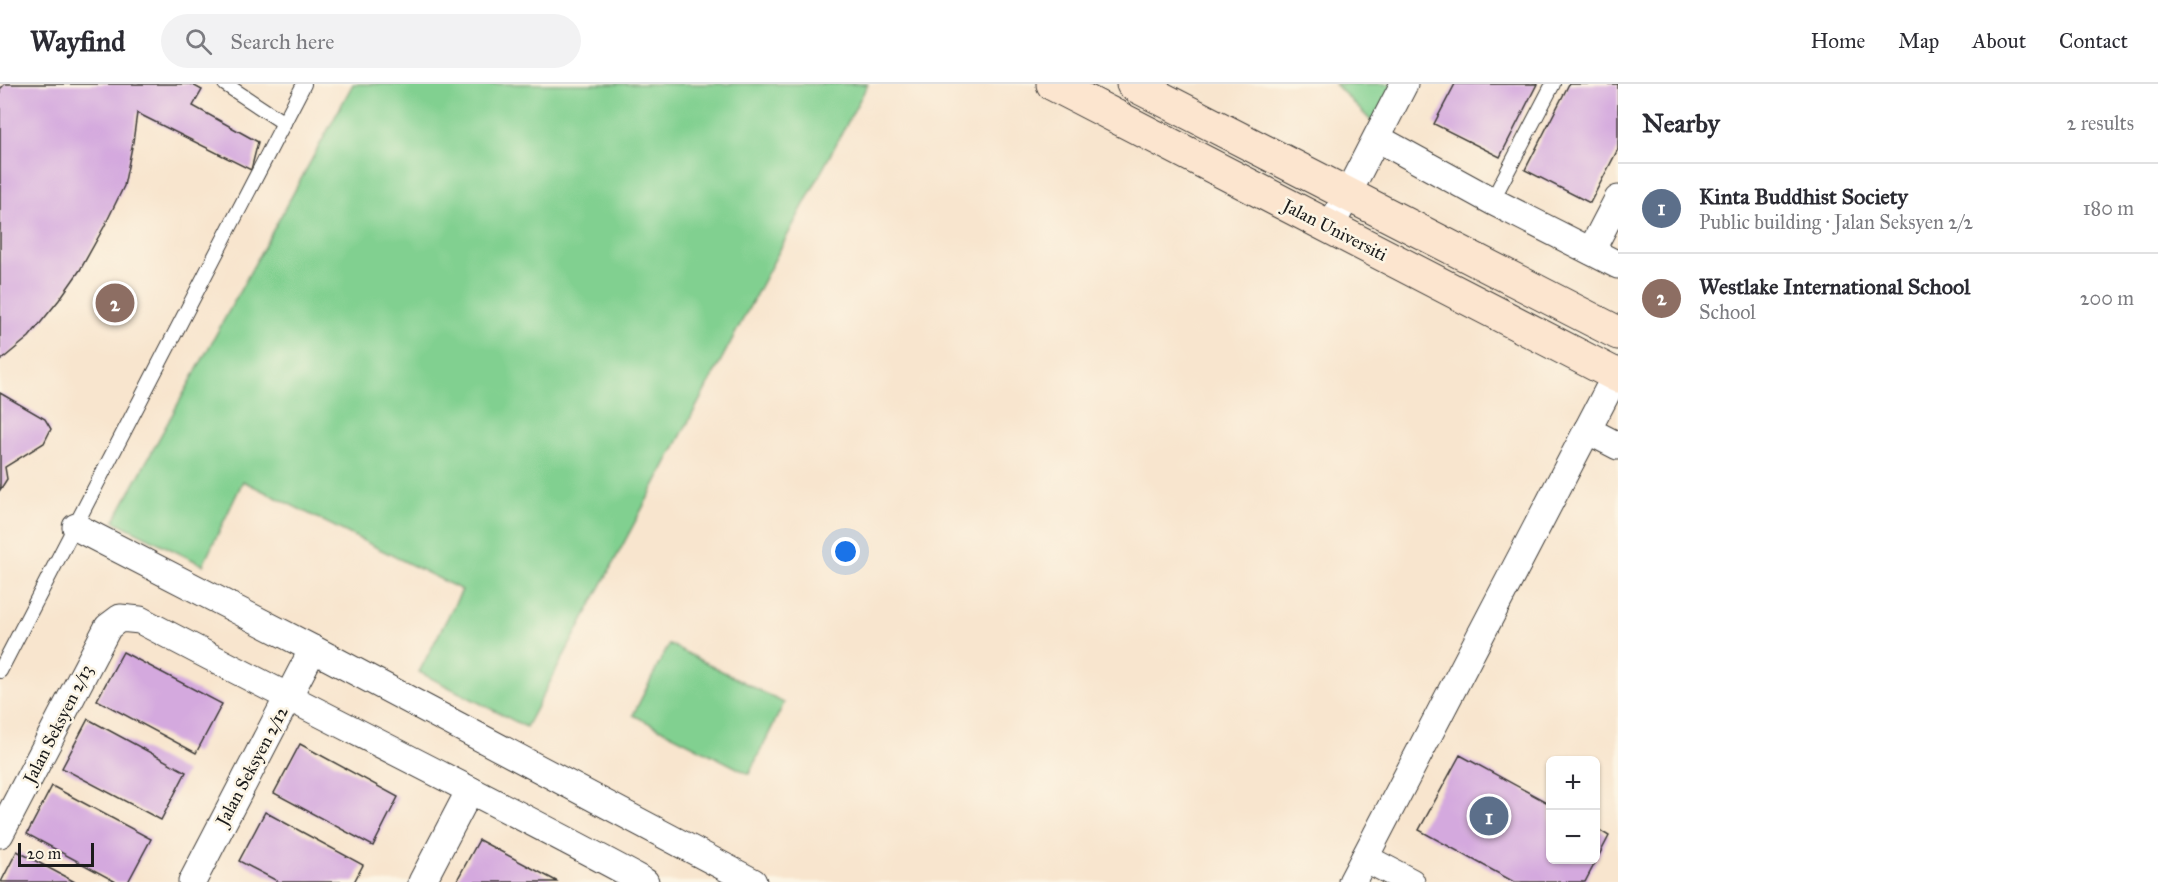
<!DOCTYPE html>
<html lang="en">
<head>
<meta charset="utf-8">
<style>
  :root { --surface:#fff; --page:#f2f2f3; --text:#2b2b33; --muted:#7c7c81; --line:#e1e1e2; --accent:#1a73e8 }
  body { margin:0; font-family:"IM FELL Great Primer",serif; background:var(--page); color:var(--text) }
  .controls { position:absolute; right:18px; bottom:18px; display:grid; overflow:hidden; border-radius:9px; box-shadow:0 2px 4px #0004 }
  .controls button { width:54px; height:54px; display:grid; place-items:center; padding:0; border:0; border-bottom:2px solid var(--line); background:var(--surface); color:var(--text); font:30px sans-serif }
  .scale { position:absolute; left:18px; bottom:15px; width:76px; box-sizing:border-box; padding-left:6px; border:3px solid #1c1c1c; border-top:0; font-size:16px; line-height:21px; white-space:nowrap; color:#1c1c1c; -webkit-text-stroke:4px #fcf5e5; paint-order:stroke }
  .you { position:absolute; left:846px; top:468px; width:21px; height:21px; margin:-15px; border:4px solid #fff; border-radius:50%; background:#1a73e8; box-shadow:0 0 0 9px #1a73e833 }
  .badge { display:grid; place-items:center; width:39px; height:39px; border-radius:50%; background:var(--accent); color:#fff; font-size:20px; font-weight:700 }
  .pin { position:absolute; translate:-50% -50%; border:3px solid #fff; box-shadow:0 2px 6px #0006 }
  .list { margin:0; padding:0; list-style:none }
  h2 { display:flex; justify-content:space-between; align-items:center; height:78px; margin:0; padding:0 24px; font-size:26px }
  h2 small { font-size:20px; font-weight:400; color:var(--muted) }
  .list li { display:grid; grid-template-columns:39px 1fr auto; gap:18px; align-items:center; box-sizing:border-box; height:90px; padding:0 24px; border-top:2px solid var(--line) }
  .list b { display:block; font-size:22px; white-space:nowrap }
  .list p { margin:0; font-size:20px; white-space:nowrap; color:var(--muted) }
  .list em { font-size:20px; font-style:normal; color:var(--muted) }
  .icon { flex:none; width:33px; height:33px; fill:none; stroke:currentColor; stroke-width:2; stroke-linecap:round; stroke-linejoin:round }
  .map { position:relative; flex:none; width:1618px; height:798px; overflow:hidden }
  header { display:flex; align-items:center; gap:36px; box-sizing:border-box; height:84px; padding:0 30px; background:var(--surface); border-bottom:2px solid var(--line) }
  header strong { font-size:28px }
  nav { display:flex; gap:33px; margin-inline-start:auto; font-size:21px }
  .search { width:420px; height:54px; background:var(--page); display:flex; align-items:center; gap:15px; box-sizing:border-box; padding:0 21px; border-radius:33px; color:var(--muted); font-size:22px }
  main { display:flex }
  aside { flex:1; background:var(--surface) }
  .map>svg:first-child { display:block }
</style>
</head>
<body>
<header>
<strong>Wayfind</strong>
<div class="search"><svg class="icon" aria-label="search" viewBox="0 0 24 24"><circle cx="10" cy="10" r="6"/><path d="M15 15l6 6"/></svg>Search here</div>
<nav><a>Home</a><a>Map</a><a>About</a><a>Contact</a></nav>
</header>
<main>
<div class="map">
<svg width="1618" height="798" viewBox="0 0 1618 798">
  <rect width="100%" height="100%" fill="#fcf5e5"/>
  <filter id="ink" filterUnits="userSpaceOnUse"><feTurbulence type="fractalNoise" baseFrequency=".0167" numOctaves="2"/><feDisplacementMap in="SourceGraphic" scale="12" xChannelSelector="R" yChannelSelector="G"/><feConvolveMatrix kernelMatrix="1 2 1 2 8 2 1 2 1" color-interpolation-filters="sRGB"/></filter>
  <filter id="wash" filterUnits="userSpaceOnUse"><feTurbulence type="fractalNoise" baseFrequency=".008" numOctaves="4" result="noise"/><feDisplacementMap in="SourceGraphic" scale="24" xChannelSelector="R" yChannelSelector="G"/><feGaussianBlur stdDeviation="1.35" result="paint"/><feColorMatrix in="noise" values="0 0 0 0 0 0 0 0 0 0 0 0 0 0 0 0 0 1.4 0 .05"/><feComposite in="paint" operator="in"/></filter>
  <g filter="url(#wash)">
    <rect width="100%" height="100%" fill="#f8e5ce"/>
    <g fill="#81d090" stroke="#4e7656" stroke-width="1.5">
      <polygon points="353,0 868,0 526,643 419,588 462,506 243,397 203,481 114,437"/>
      <polygon points="1335,0 1395,0 1375,41"/>
      <polygon points="669,560 784,619 749,690 633,631"/>
    </g>
    <g id="blocks">
      <g fill="#d4a9de">
        <polygon points="5,0 191,0 202,6 193,22 258,58 251,86 137,29 133,58 124,102 104,143 80,186 59,216 29,253 0,277 0,5"/>
        <polygon points="1455,0 1537,0 1500,73 1434,40"/>
        <polygon points="1569,0 1618,0 1618,65 1590,119 1525,86"/>
        <polygon points="0,309 45,335 51,345 44,359 5,383 7,395 0,406"/>
        <polygon points="123,568 222,620 196,669 97,616"/>
        <polygon points="88,635 186,688 161,736 62,684"/>
        <polygon points="300,660 398,713 373,762 274,709"/>
        <polygon points="1460,671 1550,720 1550,776 1596,776 1596,744 1609,752 1585,798 1514,798 1419,746"/>
        <polygon points="52,702 151,755 128,798 116,798 27,750"/>
        <polygon points="265,728 363,781 354,798 279,798 239,777"/>
        <polygon points="479,756 558,798 456,798"/>
        <polygon points="17,767 75,798 1,798"/>
      </g>
    </g>
  </g>
  <g filter="url(#ink)">
    <use href="#blocks" fill-opacity="0" stroke="#3d3a37" stroke-width="1.5"/>
    <g fill="none" stroke-linecap="round" stroke-linejoin="round">
      <defs>
        <g id="lane">
          <polyline points="225,0 284,39"/>
          <polyline points="1492,117 1553,0"/>
          <polyline points="0,587 304,0"/>
        </g>
        <g id="street">
          <polyline points="1377,54 1492,117 1618,181"/>
          <polyline points="1330,144 1404,0"/>
          <polyline points="1591,167 1618,115"/>
          <polyline points="1587,346 1618,362"/>
          <polyline points="76,443 313,565 753,798"/>
          <path d="M0,750L108,543L120,534L140,536C308,625 479,708 645,798"/>
          <polyline points="1365,774 1411,798"/>
          <polyline points="192,798 313,565"/>
          <polyline points="422,798 470,706"/>
          <polyline points="1352,798 1618,287"/>
        </g>
        <g id="secondary">
          <polyline points="1053,0 1618,292"/>
          <polyline points="1133,0 1618,249"/>
        </g>
      </defs>
      <use href="#lane" stroke="#3d3a37" stroke-width="16"/>
      <use href="#street" stroke="#3d3a37" stroke-width="29"/>
      <use href="#secondary" stroke="#3d3a37" stroke-width="35"/>
      <use href="#lane" stroke="#fff" stroke-width="14"/>
      <use href="#street" stroke="#fff" stroke-width="27"/>
      <use href="#secondary" stroke="#fce5cf" stroke-width="33"/>
    </g>
  </g>
  <g text-anchor="middle" stroke-width="5" stroke-linejoin="round" paint-order="stroke">
    <g font-size="18" fill="#1c1c1c" stroke="#fcf5e5">
      <text transform="translate(1335 146) rotate(27)" y="6">Jalan Universiti</text>
      <text transform="translate(58 640) rotate(-63)" y="6">Jalan Seksyen 2/13</text>
      <text transform="translate(252 682) rotate(-62)" y="6">Jalan Seksyen 2/12</text>
    </g>
  </g>
</svg>
<div class="controls">
<button>+</button>
<button>−</button>
</div>
<div class="scale">20 m</div>
<div class="you"></div>
<div class="pin badge" style="left:1489px;top:732px;background:#5c6f8a">1</div>
<div class="pin badge" style="left:115px;top:219px;background:#8d6e63">2</div>
</div>
<aside>
<h2>Nearby<small>2 results</small></h2>
<ul class="list">
<li><span class="badge" style="background:#5c6f8a">1</span><div><b>Kinta Buddhist Society</b><p>Public building · Jalan Seksyen 2/2</p></div><em>180 m</em></li>
<li><span class="badge" style="background:#8d6e63">2</span><div><b>Westlake International School</b><p>School</p></div><em>200 m</em></li>
</ul>
</aside>
</main>
</body>
</html>
